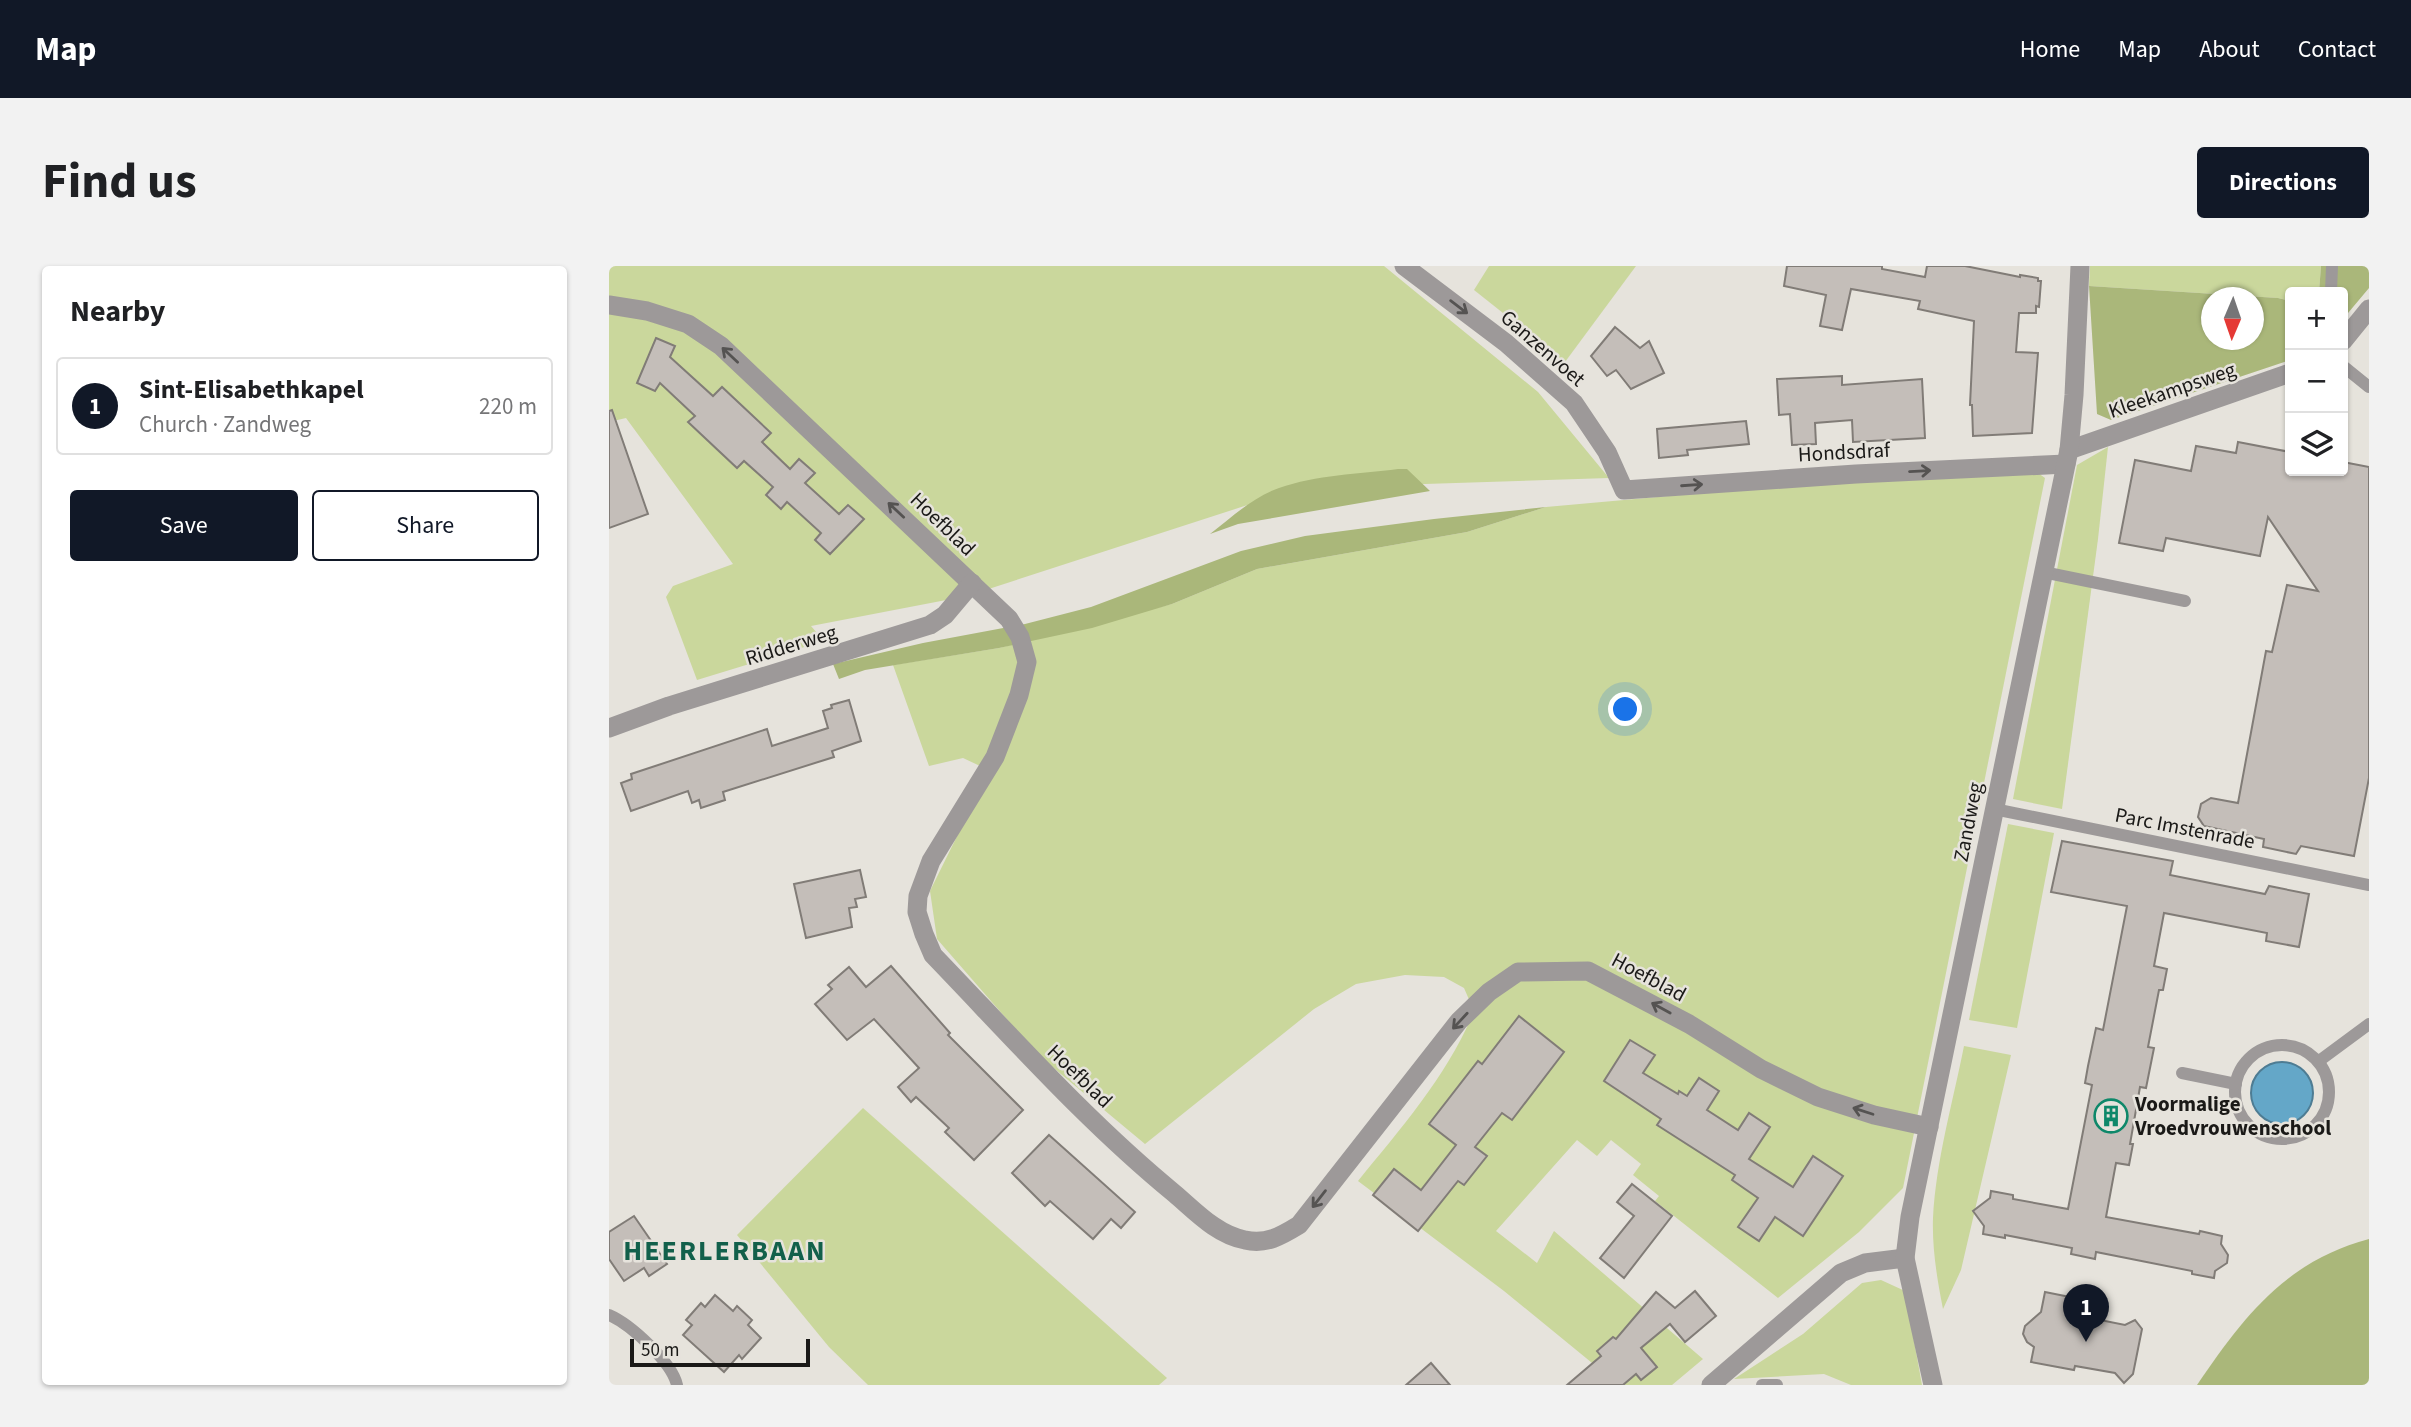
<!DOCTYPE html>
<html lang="en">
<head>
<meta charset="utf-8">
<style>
  :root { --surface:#fff; --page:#f2f2f2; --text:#202124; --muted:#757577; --line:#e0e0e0; --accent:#111827 }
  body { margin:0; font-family:"Source Sans 3",sans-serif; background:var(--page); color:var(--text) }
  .controls { position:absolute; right:21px; top:21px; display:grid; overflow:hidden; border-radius:7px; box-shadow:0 2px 5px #0004 }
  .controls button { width:63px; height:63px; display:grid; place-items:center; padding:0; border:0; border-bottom:2px solid var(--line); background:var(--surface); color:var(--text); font:35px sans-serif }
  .compass { position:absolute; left:1592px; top:21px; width:63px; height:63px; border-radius:50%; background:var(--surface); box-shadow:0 2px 5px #0004; rotate:182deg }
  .scale { position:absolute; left:21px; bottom:18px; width:180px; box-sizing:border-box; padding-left:7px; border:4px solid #1a1917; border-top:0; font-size:19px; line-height:24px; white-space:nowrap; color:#1a1917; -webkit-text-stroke:5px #e6e3dc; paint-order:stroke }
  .you { position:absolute; left:1017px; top:444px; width:24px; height:24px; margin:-18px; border:5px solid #fff; border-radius:50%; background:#1a73e8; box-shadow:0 0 0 10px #1a73e833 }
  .badge { display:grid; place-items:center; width:46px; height:46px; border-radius:50%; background:var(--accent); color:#fff; font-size:23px; font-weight:700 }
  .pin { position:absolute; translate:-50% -58px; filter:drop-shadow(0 2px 4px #0008) }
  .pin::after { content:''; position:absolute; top:37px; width:24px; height:21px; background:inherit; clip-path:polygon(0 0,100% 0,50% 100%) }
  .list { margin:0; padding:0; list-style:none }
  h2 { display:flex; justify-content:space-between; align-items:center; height:91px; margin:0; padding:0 28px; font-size:30px }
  h2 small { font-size:23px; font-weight:400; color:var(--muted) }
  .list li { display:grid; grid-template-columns:46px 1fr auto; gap:21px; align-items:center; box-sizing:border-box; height:98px; margin:0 14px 14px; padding:0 14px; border:2px solid var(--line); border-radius:7px }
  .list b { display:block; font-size:26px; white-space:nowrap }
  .list p { margin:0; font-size:23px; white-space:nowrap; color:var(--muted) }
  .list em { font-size:23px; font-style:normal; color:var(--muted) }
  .actions { display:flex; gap:14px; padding:21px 28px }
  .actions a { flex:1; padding:16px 0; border:2px solid var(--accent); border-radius:7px; text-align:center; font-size:24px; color:var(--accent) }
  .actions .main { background:var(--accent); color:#fff }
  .icon { flex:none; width:38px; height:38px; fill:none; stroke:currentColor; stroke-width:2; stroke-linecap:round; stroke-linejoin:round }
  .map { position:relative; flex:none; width:1760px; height:1119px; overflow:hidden; border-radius:7px }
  header { display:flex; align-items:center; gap:42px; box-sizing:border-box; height:98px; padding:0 35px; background:var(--accent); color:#fff }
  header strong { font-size:33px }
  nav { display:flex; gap:38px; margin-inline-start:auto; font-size:24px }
  .intro { display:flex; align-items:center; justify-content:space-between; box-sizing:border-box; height:168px; padding:0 42px }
  h1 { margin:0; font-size:49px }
  .button { padding:18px 32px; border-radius:7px; background:var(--accent); color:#fff; font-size:24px; font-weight:700 }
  main { display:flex; gap:42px; padding:0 42px }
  aside { flex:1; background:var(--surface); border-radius:7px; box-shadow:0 2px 5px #0004 }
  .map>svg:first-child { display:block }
</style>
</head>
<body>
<header>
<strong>Map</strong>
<nav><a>Home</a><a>Map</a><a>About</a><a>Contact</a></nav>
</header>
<div class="intro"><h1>Find us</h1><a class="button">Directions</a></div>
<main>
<aside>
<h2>Nearby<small></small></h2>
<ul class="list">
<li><span class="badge">1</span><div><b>Sint-Elisabethkapel</b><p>Church · Zandweg</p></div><em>220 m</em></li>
</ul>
<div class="actions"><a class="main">Save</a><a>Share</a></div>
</aside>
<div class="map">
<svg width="1760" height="1119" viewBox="0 0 1760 1119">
  <rect width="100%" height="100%" fill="#e6e3dc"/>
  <g fill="#cad79c">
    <polygon points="0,0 775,0 929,126 1000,212 691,222 358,330 202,360 215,375 88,414 57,331 64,320 124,298 17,152 0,156"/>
    <polygon points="880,0 1027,0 956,96 865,24"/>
    <polygon points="1481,0 1712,0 1710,26 1681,26 1681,35 1669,32 1480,20"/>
    <polygon points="1499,181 1489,273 1453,543 1404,533 1468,199"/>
    <path d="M1429,207L1436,212L1294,922L1250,966L1169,1032L1046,935L1050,930L1024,909L1032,898L1002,874L988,890L968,874L887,965L928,997L945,965L1094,1093L1063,1119H1010L895,1025L749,915C792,862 839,809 865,745L855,722L835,711L796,709L747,718L705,743L536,878L429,789L328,673L321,625L357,552L386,507L354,492L320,500L284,399L390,382L563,338L648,303L858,266L937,241L1217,216Z"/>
    <polygon points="1399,558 1445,567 1408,762 1360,754"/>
    <path d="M1355,780L1402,789L1352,1004L1334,1043C1328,1013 1323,982 1324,952C1327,894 1344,836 1355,780Z"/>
    <polygon points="254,842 558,1112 550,1119 259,1119 220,1081 128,969"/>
    <polygon points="1272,1014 1296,1025 1313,1119 1242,1119 1215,1108 1125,1113 1194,1068 1253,1017"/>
  </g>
  <g fill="#aab77a" fill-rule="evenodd">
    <polygon points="1712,0 1760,0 1760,22 1734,53 1734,26 1710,26"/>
    <path d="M1480,20L1669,32L1681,35V94L1502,154L1488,148ZM1602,32H1644V74H1602Z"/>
    <path d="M789,203H798L821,225L629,258L601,268C623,251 644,231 670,222C707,209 750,208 789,203Z"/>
    <polygon points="937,241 858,266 648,303 563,338 483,362 390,382 256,404 230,413 224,398 314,377 416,358 482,341 632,285 696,270 825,253"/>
    <path d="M1760,973V1119H1588C1634,1051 1677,995 1760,973Z"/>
  </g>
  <circle fill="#64a7c8" stroke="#4e7c93" stroke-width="2" cx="1673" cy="827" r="31"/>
  <g fill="#c4beb9" stroke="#817c77" stroke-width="2">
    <polygon points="1178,0 1273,0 1273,3 1316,11 1318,0 1356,0 1411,11 1411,9 1429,12 1429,15 1432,15 1430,41 1427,40 1427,47 1410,47 1407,86 1429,87 1423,167 1364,170 1363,139 1361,139 1365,55 1309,43 1311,35 1242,23 1233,64 1211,60 1217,29 1175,20"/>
    <polygon points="1006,61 1031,82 1040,75 1055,107 1022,123 1007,104 998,110 982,90"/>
    <polygon points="47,72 66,80 61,91 104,130 113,121 162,167 153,176 181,203 190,193 206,207 196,217 230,248 239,239 255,253 221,288 206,274 212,267 178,236 172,243 157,229 164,221 135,195 128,202 79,156 86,150 51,117 46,125 28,117"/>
    <polygon points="1233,110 1233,119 1313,113 1316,172 1244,176 1243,154 1206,157 1207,178 1183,179 1181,148 1170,149 1168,113"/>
    <polygon points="3,144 39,248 0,262 0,145"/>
    <polygon points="1137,155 1140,178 1078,184 1079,189 1050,192 1048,163"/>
    <polygon points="1629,176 1681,186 1681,205 1734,205 1734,196 1760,201 1760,512 1745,590 1692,580 1687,588 1654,581 1655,573 1595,560 1589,551 1592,538 1602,532 1629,537 1657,385 1663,386 1678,319 1709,325 1659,251 1651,290 1557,272 1554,285 1510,277 1526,194 1582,205 1587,180 1627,187"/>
    <polygon points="240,434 252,475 223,485 225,491 114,526 116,534 92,542 90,534 83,537 79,525 22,545 12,517 23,513 22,508 158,463 163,480 219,462 214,445 223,442 222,439"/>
    <polygon points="1453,575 1564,595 1561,609 1656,628 1660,620 1700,628 1690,681 1657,675 1658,667 1555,647 1545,700 1558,703 1554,724 1550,724 1539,781 1545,782 1537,822 1531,821 1521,878 1524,878 1520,899 1507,897 1497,951 1590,968 1591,965 1613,970 1612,978 1619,989 1618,997 1606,1005 1605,1012 1583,1008 1583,1005 1487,986 1486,993 1462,988 1463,982 1396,969 1396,972 1374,968 1375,960 1364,945 1381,932 1382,925 1404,929 1404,933 1459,943 1483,819 1476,817 1479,800 1487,762 1494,764 1518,640 1442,626"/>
    <polygon points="251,604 257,631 246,633 248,641 240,642 243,661 197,672 185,618"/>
    <polygon points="282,700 341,767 339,769 414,844 365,894 336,866 340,862 307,831 302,836 289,821 310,802 265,753 238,774 206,738 223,723 219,719 240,701 257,721"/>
    <polygon points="910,750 955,786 903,854 893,847 866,881 878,890 855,919 849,915 809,965 764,929 785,903 812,924 847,879 820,858 869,795 873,798"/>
    <polygon points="1021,774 1046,789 1034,807 1069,828 1070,825 1078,830 1090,812 1110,825 1098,844 1129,864 1140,847 1161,861 1140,893 1184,921 1204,890 1234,910 1194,970 1166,951 1150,975 1129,961 1149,932 1123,914 1126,909 1048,859 1052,853 995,815"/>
    <polygon points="440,869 526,946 512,962 502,953 484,973 441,935 436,940 403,907"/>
    <polygon points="1023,918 1063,950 1015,1012 991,992 1025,950 1008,936"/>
    <polygon points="25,950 58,998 40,1010 35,1002 15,1015 0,993 0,966"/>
    <polygon points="1086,1025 1107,1050 1076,1076 1061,1058 1032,1082 1048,1101 1032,1114 1027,1108 1014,1119 958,1119 992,1090 988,1085 1004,1071 1007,1073 1047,1026 1066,1042"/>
    <polygon points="1436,1026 1471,1033 1468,1045 1477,1047 1476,1051 1516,1059 1526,1054 1533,1063 1524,1108 1515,1117 1506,1107 1466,1100 1465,1104 1422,1096 1425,1081 1418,1076 1414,1068 1416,1060 1432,1046"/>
    <polygon points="106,1029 124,1045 128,1040 143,1054 139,1059 152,1072 133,1093 130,1089 115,1106 74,1069 83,1059 77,1054 92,1037 96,1041"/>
    <polygon points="822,1097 841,1119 797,1119"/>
  </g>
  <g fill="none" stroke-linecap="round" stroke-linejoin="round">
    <g stroke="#9d9999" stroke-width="12">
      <polyline points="1722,26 1723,0"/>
      <polyline points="1734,100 1760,121"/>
      <polyline points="1434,306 1576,335"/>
      <polyline points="1385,543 1760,619"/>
      <circle cx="1673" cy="826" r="47"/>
      <polyline points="1710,795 1760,758"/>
      <polyline points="1573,807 1627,818"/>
      <path d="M0,1049C21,1058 63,1096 68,1119"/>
      <polyline points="1153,1119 1168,1119"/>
    </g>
    <g stroke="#9d9999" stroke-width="19">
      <polyline points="795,0 897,77 965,137 998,186 1015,224 1247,208 1457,198"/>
      <path d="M0,39L38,45L79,58L112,80L400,353L411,371L418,396L410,429L386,491L322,595L309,630L308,646L315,668L324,689C403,771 477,855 566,928C586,945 608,969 636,974C657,979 672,970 690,959L850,755L880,726L909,706L979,705L1080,758L1152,803L1209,831L1265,849L1320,861"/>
      <polyline points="1734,75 1760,43"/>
      <polyline points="1460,184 1681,107"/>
      <polyline points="0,462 60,440 321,359 336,349 363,317"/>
      <polyline points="1102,1119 1232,1007 1256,997 1296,992"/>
      <polyline points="1324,1119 1296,992 1301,951 1460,184 1465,129 1471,0"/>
    </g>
  </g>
  <defs><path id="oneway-shaft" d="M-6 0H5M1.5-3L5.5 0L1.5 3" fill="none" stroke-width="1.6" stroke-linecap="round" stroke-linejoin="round" transform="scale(1.75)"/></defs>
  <g stroke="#555352">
    <use href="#oneway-shaft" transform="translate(850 41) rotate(37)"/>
    <use href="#oneway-shaft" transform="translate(121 89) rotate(-137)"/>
    <use href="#oneway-shaft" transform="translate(1311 205) rotate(-3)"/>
    <use href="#oneway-shaft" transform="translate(1083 219) rotate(-4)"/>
    <use href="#oneway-shaft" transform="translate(287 244) rotate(-137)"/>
    <use href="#oneway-shaft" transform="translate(1052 742) rotate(-151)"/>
    <use href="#oneway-shaft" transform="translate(851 755) rotate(133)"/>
    <use href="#oneway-shaft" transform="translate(1254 845) rotate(-162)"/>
    <use href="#oneway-shaft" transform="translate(710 933) rotate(128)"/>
  </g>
  <defs>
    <symbol id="building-ring" viewBox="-11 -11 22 22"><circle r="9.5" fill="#e6e3dc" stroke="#0e886a" stroke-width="1.5"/><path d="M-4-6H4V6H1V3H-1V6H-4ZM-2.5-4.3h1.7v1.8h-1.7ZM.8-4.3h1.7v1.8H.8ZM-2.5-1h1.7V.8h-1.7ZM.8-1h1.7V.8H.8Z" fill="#0e886a"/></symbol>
  </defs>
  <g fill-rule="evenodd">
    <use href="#building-ring" x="1483" y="831" width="38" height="38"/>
  </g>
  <g text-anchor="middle" stroke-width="5" stroke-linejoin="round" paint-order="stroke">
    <g font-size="21" fill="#1a1917" stroke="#e6e3dc">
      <text transform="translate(934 82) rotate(41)" y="7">Ganzenvoet</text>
      <text transform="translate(1563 124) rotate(-19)" y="7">Kleekampsweg</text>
      <text transform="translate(1235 186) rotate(-3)" y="7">Hondsdraf</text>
      <text transform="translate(334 258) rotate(44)" y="7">Hoefblad</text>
      <text transform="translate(182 379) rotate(-17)" y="7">Ridderweg</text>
      <text transform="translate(1359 556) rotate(-79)" y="7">Zandweg</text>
      <text transform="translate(1576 562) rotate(11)" y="7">Parc Imstenrade</text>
      <text transform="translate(1040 711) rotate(28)" y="7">Hoefblad</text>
      <text transform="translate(471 810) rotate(44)" y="7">Hoefblad</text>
    </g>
    <g font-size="21" font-weight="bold" fill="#1a1917" stroke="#e6e3dc" text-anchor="start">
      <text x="1526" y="845">Voormalige<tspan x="1526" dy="24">Vroedvrouwenschool</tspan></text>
    </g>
    <g font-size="28" font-weight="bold" letter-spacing="2" fill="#12604b" stroke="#e6e3dc">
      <text x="116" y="994">HEERLERBAAN</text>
    </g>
  </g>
</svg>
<div class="controls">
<button>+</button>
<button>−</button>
<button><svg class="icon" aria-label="layers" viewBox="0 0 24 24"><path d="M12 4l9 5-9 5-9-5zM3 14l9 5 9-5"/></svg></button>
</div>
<svg class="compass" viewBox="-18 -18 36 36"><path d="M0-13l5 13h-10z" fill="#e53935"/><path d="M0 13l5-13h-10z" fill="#757577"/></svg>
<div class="scale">50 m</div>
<div class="you"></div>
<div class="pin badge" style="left:1477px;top:1076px">1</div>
</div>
</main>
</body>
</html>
